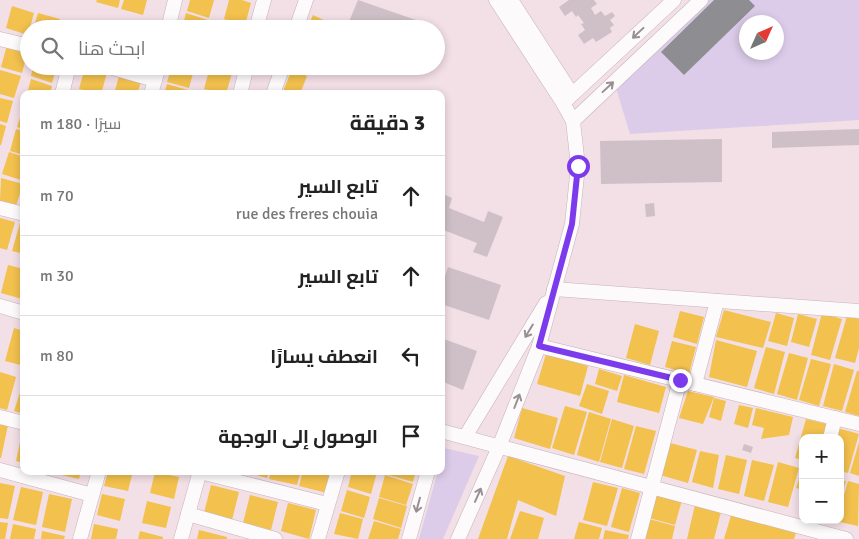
<!DOCTYPE html>
<html lang="ar">
<head>
<meta charset="utf-8">
<style>
  :root { --surface:#fff; --page:#f6f6f6; --text:#222; --muted:#767676; --line:#e0e0e0 }
  body { margin:0; font-family:Signika,Cairo,sans-serif; background:var(--page); color:var(--text); direction:rtl }
  .controls { position:absolute; right:15px; bottom:15px; display:grid; overflow:hidden; border-radius:10px; box-shadow:0 2px 8px #0003 }
  .controls button { width:45px; height:45px; display:grid; place-items:center; padding:0; border:0; border-bottom:1px solid var(--line); background:var(--surface); color:var(--text); font:25px sans-serif }
  .compass { position:absolute; left:739px; top:15px; width:45px; height:45px; border-radius:50%; background:var(--surface); box-shadow:0 2px 8px #0003; rotate:45deg }
  .stop { position:absolute; width:15px; height:15px; margin:-11px; border:4px solid #7c3aed; border-radius:50%; background:#fff }
  .stop.end { background:#7c3aed; border-color:#fff; box-shadow:0 1px 5px #0008 }
  .list { margin:0; padding:0; list-style:none }
  h2 { display:flex; justify-content:space-between; align-items:center; height:65px; margin:0; padding:0 20px; font-size:21px }
  h2 small { font-size:16px; font-weight:400; color:var(--muted) }
  .list li { display:grid; grid-template-columns:32px 1fr auto; gap:15px; align-items:center; box-sizing:border-box; height:80px; padding:0 20px; border-top:1px solid var(--line) }
  .list b { display:block; font-size:19px; white-space:nowrap }
  .list p { margin:0; font-size:16px; white-space:nowrap; color:var(--muted) }
  .list em { font-size:16px; font-style:normal; color:var(--muted) }
  .icon { flex:none; width:28px; height:28px; fill:none; stroke:currentColor; stroke-width:2; stroke-linecap:round; stroke-linejoin:round }
  .map { position:relative; flex:none; width:859px; height:539px; overflow:hidden; direction:ltr }
  .search { position:absolute; background:var(--surface); box-shadow:0 2px 8px #0003; left:20px; top:20px; width:425px; height:55px; display:flex; align-items:center; gap:12px; box-sizing:border-box; padding:0 18px; border-radius:28px; color:var(--muted); font-size:19px }
  .panel { position:absolute; background:var(--surface); box-shadow:0 2px 8px #0003; left:20px; top:90px; width:425px; height:385px; border-radius:10px; direction:rtl }
  .map>svg:first-child { display:block }
</style>
</head>
<body>
<div class="map">
<svg width="859" height="539" viewBox="0 0 859 539">
  <rect width="100%" height="100%" fill="#f3dfe6"/>
  <g fill="#dcccea" fill-rule="evenodd">
    <path d="M709,0H859V120L630,134L616,88ZM746,22H776V52H746Z"/>
    <polygon points="444,448 479,456 443,539 419,539 438,471 441,471 441,459"/>
  </g>
  <g fill="#f2c14e">
    <polygon points="97,0 120,0 118,8 96,2"/>
    <polygon points="124,0 147,0 143,15 121,9"/>
    <polygon points="190,0 214,0 209,18 187,11"/>
    <polygon points="229,0 242,0 251,3 245,25 224,19"/>
    <polygon points="12,6 34,13 28,35 6,28"/>
    <polygon points="38,13 60,19 57,29 33,29"/>
    <polygon points="186,13 208,20 205,29 182,29"/>
    <polygon points="313,15 328,22 325,29 307,29"/>
    <polygon points="63,20 85,26 84,29 61,29"/>
    <polygon points="223,20 244,27 244,29 220,29"/>
    <polygon points="7,45 28,51 22,73 1,67"/>
    <polygon points="33,66 57,66 52,83 31,76"/>
    <polygon points="172,66 195,66 189,88 167,82"/>
    <polygon points="213,66 234,66 232,72"/>
    <polygon points="85,67 107,73 101,94 79,89"/>
    <polygon points="210,67 232,73 226,94 204,89"/>
    <polygon points="292,69 307,76 300,94 282,94"/>
    <polygon points="0,70 21,76 14,98 0,94"/>
    <polygon points="119,76 141,82 137,94 114,94"/>
    <polygon points="31,79 52,86 50,94 27,94"/>
    <polygon points="167,84 188,90 187,94 164,94"/>
    <polygon points="0,98 13,101 7,123 0,121"/>
    <polygon points="24,105 24,129 17,127"/>
    <polygon points="0,124 6,126 1,145 0,145"/>
    <polygon points="16,129 24,131 24,155 10,151"/>
    <polygon points="9,152 24,157 24,181 2,174"/>
    <polygon points="1,178 23,184 16,206 0,201"/>
    <polygon points="0,218 15,222 7,250 0,248"/>
    <polygon points="20,223 24,224 24,254 12,251"/>
    <polygon points="8,265 24,269 22,299 1,293"/>
    <polygon points="724,310 771,322 763,348 716,337"/>
    <polygon points="680,311 704,317 697,344 673,337"/>
    <polygon points="776,313 794,318 787,346 768,341"/>
    <polygon points="822,313 842,319 830,360 811,355"/>
    <polygon points="798,314 817,319 809,347 791,342"/>
    <polygon points="847,316 859,319 859,348 855,363 835,358"/>
    <polygon points="635,324 659,331 650,365 626,358"/>
    <polygon points="14,328 24,331 24,366 5,361"/>
    <polygon points="716,340 757,351 747,387 709,377"/>
    <polygon points="672,341 696,347 689,374 665,367"/>
    <polygon points="766,347 785,352 774,394 754,388"/>
    <polygon points="789,353 808,358 797,400 777,394"/>
    <polygon points="546,354 588,366 580,396 537,384"/>
    <polygon points="811,359 831,364 819,406 799,400"/>
    <polygon points="834,364 854,370 842,411 823,406"/>
    <polygon points="599,369 622,376 617,391 595,384"/>
    <polygon points="857,371 859,371 859,416 845,412"/>
    <polygon points="0,372 16,377 7,410 0,408"/>
    <polygon points="624,375 666,387 659,413 617,402"/>
    <polygon points="24,380 24,414 14,411"/>
    <polygon points="587,384 609,391 602,414 579,406"/>
    <polygon points="688,391 714,397 703,424 679,418"/>
    <polygon points="714,398 726,401 721,421 709,417"/>
    <polygon points="739,405 753,408 748,428 734,424"/>
    <polygon points="565,406 587,412 574,455 552,448"/>
    <polygon points="522,408 558,418 550,449 514,438"/>
    <polygon points="756,408 793,417 789,435 761,439 764,428 752,425"/>
    <polygon points="589,412 611,419 599,462 577,455"/>
    <polygon points="612,419 634,426 622,468 600,462"/>
    <polygon points="806,419 827,424 823,438 803,438 803,460 795,458"/>
    <polygon points="0,423 8,425 1,458 0,458"/>
    <polygon points="636,426 656,431 644,474 624,469"/>
    <polygon points="23,428 24,428 24,463 16,461"/>
    <polygon points="838,428 859,434 848,473 840,471 840,438 835,438"/>
    <polygon points="859,442 859,476 850,473"/>
    <polygon points="670,443 697,450 688,483 660,475"/>
    <polygon points="700,451 719,455 713,488 692,482"/>
    <polygon points="726,455 747,460 739,494 718,489"/>
    <polygon points="508,456 565,476 556,516 518,500 507,539 478,539"/>
    <polygon points="752,460 774,465 764,501 744,496"/>
    <polygon points="778,462 799,468 788,507 768,502"/>
    <polygon points="803,467 803,490 796,488"/>
    <polygon points="57,471 81,471 79,479 57,474"/>
    <polygon points="108,471 133,471 128,491 104,486"/>
    <polygon points="243,471 269,471 267,478"/>
    <polygon points="271,471 301,471 297,485 269,479"/>
    <polygon points="303,471 332,471 327,493 299,486"/>
    <polygon points="352,471 377,472 371,494 348,487"/>
    <polygon points="386,471 416,471 413,482 385,474"/>
    <polygon points="155,472 179,477 174,499 150,493"/>
    <polygon points="385,475 413,484 406,505 379,497"/>
    <polygon points="840,480 846,481 841,499 840,499"/>
    <polygon points="848,481 859,484 858,526 840,522 840,509"/>
    <polygon points="593,482 618,488 607,526 583,520"/>
    <polygon points="0,483 15,486 8,519 0,518"/>
    <polygon points="211,485 239,492 232,520 204,513"/>
    <polygon points="21,487 43,492 36,525 13,520"/>
    <polygon points="622,488 640,493 629,532 611,527"/>
    <polygon points="347,490 370,497 364,518 341,511"/>
    <polygon points="656,493 682,500 675,525 649,518"/>
    <polygon points="49,494 72,499 65,532 42,527"/>
    <polygon points="102,494 125,499 120,521 97,515"/>
    <polygon points="250,495 278,502 271,530 243,523"/>
    <polygon points="379,498 407,506 401,528 373,519"/>
    <polygon points="147,501 171,507 166,528 142,523"/>
    <polygon points="288,503 316,510 309,539 281,531"/>
    <polygon points="695,505 721,512 714,539 687,539"/>
    <polygon points="520,511 544,518 538,539 510,539"/>
    <polygon points="732,512 797,530 794,539 724,539"/>
    <polygon points="340,513 363,519 358,539 334,534"/>
    <polygon points="649,519 675,526 672,539 644,539"/>
    <polygon points="374,521 401,529 398,539 368,539"/>
    <polygon points="0,522 8,523 5,539 0,539"/>
    <polygon points="579,522 602,528 599,539 574,539"/>
    <polygon points="13,524 36,529 34,539 10,539"/>
    <polygon points="94,524 118,529 116,539 91,539"/>
    <polygon points="199,530 227,537 227,539 197,539"/>
    <polygon points="605,530 629,535 628,539 603,539"/>
    <polygon points="42,531 65,536 64,539 41,539"/>
    <polygon points="140,531 163,537 163,539 138,539"/>
  </g>
  <polygon fill="#8d8d92" points="714,0 749,0 755,6 684,75 661,52"/>
  <g fill="#cfc0c7">
    <polygon points="358,0 416,20 413,29 346,29"/>
    <polygon points="569,0 594,0 597,4 591,8 595,15 601,11 605,16 612,12 615,16 610,20 614,25 610,28 612,32 596,42 593,38 584,44 578,35 585,30 581,24 584,23 578,15 576,17 572,11 565,16 559,7"/>
    <polygon points="859,129 859,145 772,148 772,132"/>
    <polygon points="722,139 722,182 601,184 600,141"/>
    <polygon points="441,193 452,198 449,208 484,222 488,211 503,217 487,257 473,252 477,243 441,229"/>
    <polygon points="654,203 655,216 646,217 645,204"/>
    <polygon points="448,267 501,285 489,320 441,304 441,288"/>
    <polygon points="441,338 477,351 463,390 441,381"/>
    <polygon points="744,444 753,447 751,453 742,450"/>
  </g>
  <g fill="none" stroke-linecap="round" stroke-linejoin="round">
    <defs>
      <g id="street">
        <polyline points="511,0 572,94"/>
        <polyline points="168,29 175,0"/>
        <polyline points="256,29 264,0"/>
        <polyline points="296,29 306,0"/>
        <polyline points="0,39 29,46"/>
        <polyline points="106,66 155,80"/>
        <polyline points="62,94 69,66"/>
        <polyline points="151,94 159,66"/>
        <polyline points="240,94 247,66"/>
        <polyline points="273,94 283,66"/>
        <polyline points="563,103 674,0"/>
        <polyline points="573,121 701,0"/>
        <polyline points="0,208 24,214"/>
        <polyline points="554,289 859,311"/>
        <polyline points="0,306 24,313"/>
        <polyline points="539,346 859,424"/>
        <polyline points="695,384 717,301"/>
        <polyline points="0,417 24,423"/>
        <polyline points="441,431 846,539"/>
        <polyline points="465,437 546,303"/>
        <polyline points="830,438 835,418"/>
        <polyline points="0,470 92,495"/>
        <polyline points="200,472 327,504"/>
        <polyline points="188,514 275,539"/>
        <polyline points="80,539 99,471"/>
        <polyline points="181,539 200,471"/>
        <polyline points="318,539 338,471"/>
        <polyline points="409,539 428,471"/>
        <polyline points="458,539 499,447 539,346 572,224 578,166 573,121 563,103 496,0"/>
        <polyline points="638,539 680,380"/>
      </g>
    </defs>
    <use href="#street" stroke="#c4b4b9" stroke-width="15"/>
    <use href="#street" stroke="#fdfafb" stroke-width="14"/>
  </g>
  <defs><path id="oneway-shaft" d="M-6 0H5M1.5-3L5.5 0L1.5 3" fill="none" stroke-width="1.6" stroke-linecap="round" stroke-linejoin="round" transform="scale(1.25)"/></defs>
  <g stroke="#989093">
    <use href="#oneway-shaft" transform="translate(638 33) rotate(137)"/>
    <use href="#oneway-shaft" transform="translate(608 87) rotate(-43)"/>
    <use href="#oneway-shaft" transform="translate(529 331) rotate(121)"/>
    <use href="#oneway-shaft" transform="translate(517 401) rotate(-69)"/>
    <use href="#oneway-shaft" transform="translate(478 495) rotate(-66)"/>
    <use href="#oneway-shaft" transform="translate(418 505) rotate(105)"/>
  </g>
  <g fill="none" stroke-linecap="round" stroke-linejoin="round">
    <polyline stroke="#7c3aed" stroke-width="6" points="578,166 572,224 539,346 680,380"/>
  </g>
</svg>
<div class="controls">
<button>+</button>
<button>−</button>
</div>
<svg class="compass" viewBox="-18 -18 36 36"><path d="M0-13l5 13h-10z" fill="#e53935"/><path d="M0 13l5-13h-10z" fill="#767676"/></svg>
<div class="stop" style="left:578px;top:166px"></div>
<div class="stop end" style="left:680px;top:380px"></div>
<div class="search"><svg class="icon" aria-label="search" viewBox="0 0 24 24"><circle cx="10" cy="10" r="6"/><path d="M15 15l6 6"/></svg>ابحث هنا</div>
<section class="panel">
<h2>3 دقيقة<small>سيرًا · 180 m</small></h2>
<ul class="list">
<li><svg class="icon" aria-label="ahead" viewBox="0 0 24 24"><path d="M12 20V5M6 11l6-6 6 6"/></svg><div><b>تابع السير</b><p>rue des freres chouia</p></div><em>70 m</em></li>
<li><svg class="icon" aria-label="ahead" viewBox="0 0 24 24"><path d="M12 20V5M6 11l6-6 6 6"/></svg><div><b>تابع السير</b></div><em>30 m</em></li>
<li><svg class="icon" aria-label="left" viewBox="0 0 24 24"><path d="M17 20v-9H6M10 6l-5 5 5 5"/></svg><div><b>انعطف يسارًا</b></div><em>80 m</em></li>
<li><svg class="icon" aria-label="arrive" viewBox="0 0 24 24"><path d="M6 21V4h12l-3 4 3 4H6"/></svg><div><b>الوصول إلى الوجهة</b></div></li>
</ul>
</section>
</div>
</body>
</html>
